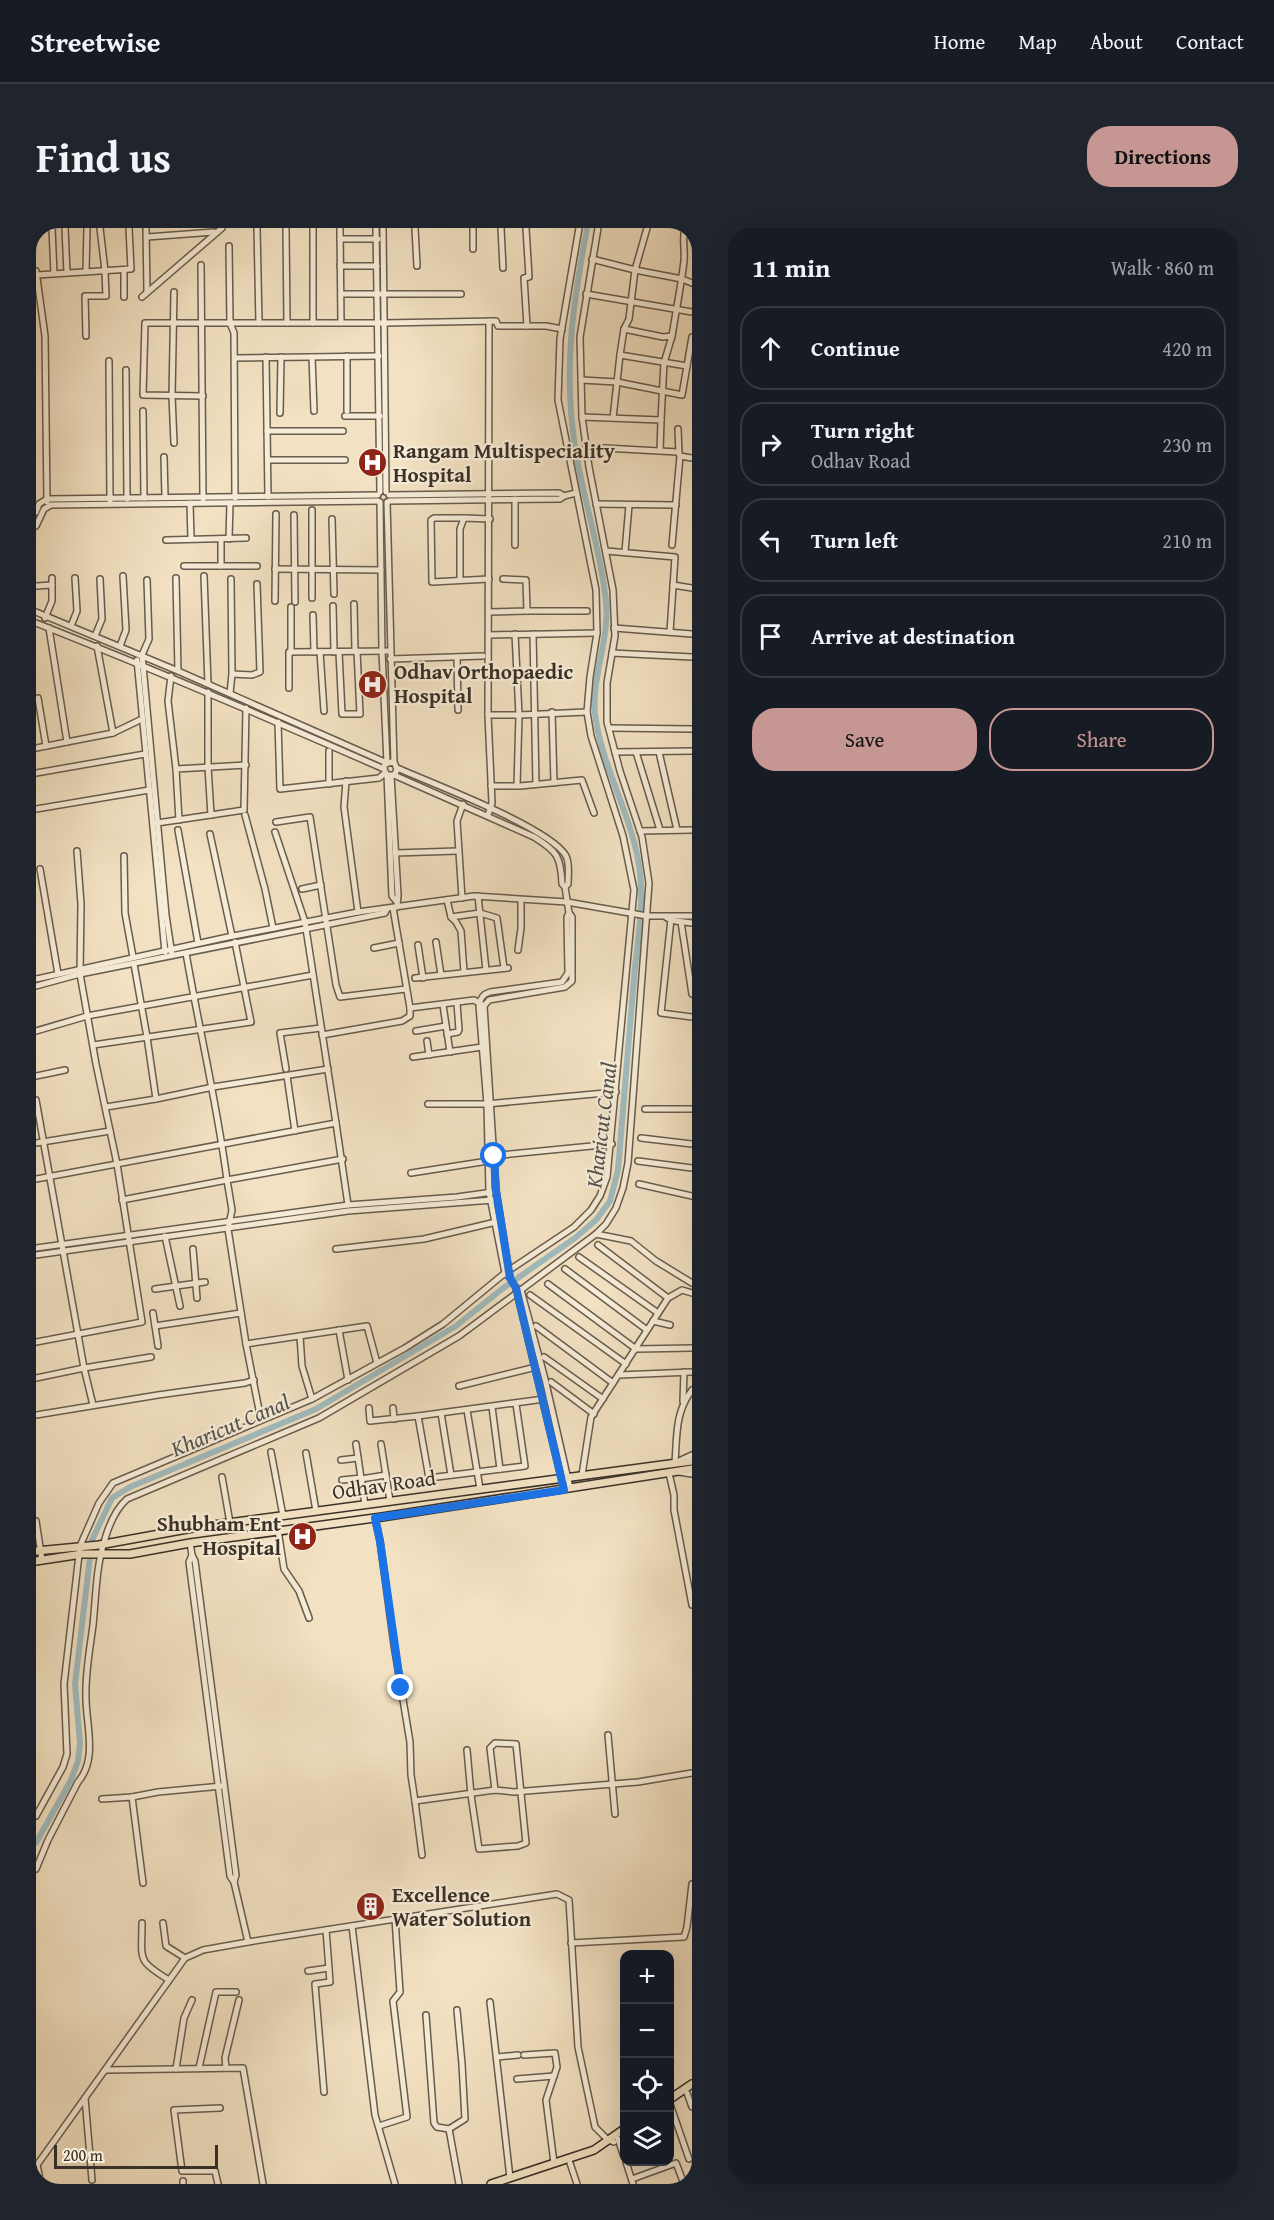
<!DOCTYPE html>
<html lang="en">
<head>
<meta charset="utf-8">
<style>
  :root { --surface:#171b24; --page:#20242c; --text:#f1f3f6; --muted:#9ea1a6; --line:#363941; --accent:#c59692 }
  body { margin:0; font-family:"Gentium Book Plus",serif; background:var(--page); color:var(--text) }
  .controls { position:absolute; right:18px; bottom:18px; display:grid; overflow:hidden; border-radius:12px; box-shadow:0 6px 24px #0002 }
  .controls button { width:54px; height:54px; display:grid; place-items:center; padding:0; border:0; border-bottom:2px solid var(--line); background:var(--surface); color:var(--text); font:30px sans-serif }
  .scale { position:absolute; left:18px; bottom:15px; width:164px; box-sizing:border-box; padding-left:6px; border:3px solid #393027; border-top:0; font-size:16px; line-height:21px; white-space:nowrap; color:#393027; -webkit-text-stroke:4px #f7ecd7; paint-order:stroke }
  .stop { position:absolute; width:18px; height:18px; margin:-14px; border:4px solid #1a73e8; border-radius:50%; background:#fff }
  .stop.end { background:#1a73e8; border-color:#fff; box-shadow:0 2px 6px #0008 }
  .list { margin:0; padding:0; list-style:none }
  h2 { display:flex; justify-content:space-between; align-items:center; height:78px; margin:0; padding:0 24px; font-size:26px }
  h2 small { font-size:20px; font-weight:400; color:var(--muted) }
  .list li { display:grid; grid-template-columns:39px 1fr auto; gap:18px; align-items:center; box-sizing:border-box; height:84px; margin:0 12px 12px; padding:0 12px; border:2px solid var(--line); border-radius:24px }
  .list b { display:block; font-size:22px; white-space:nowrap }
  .list p { margin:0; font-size:20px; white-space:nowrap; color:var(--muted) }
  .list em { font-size:20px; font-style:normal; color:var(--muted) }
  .actions { display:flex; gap:12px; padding:18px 24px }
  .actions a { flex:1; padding:14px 0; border:2px solid var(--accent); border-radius:24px; text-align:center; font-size:21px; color:var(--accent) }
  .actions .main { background:var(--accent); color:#111 }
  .icon { flex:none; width:33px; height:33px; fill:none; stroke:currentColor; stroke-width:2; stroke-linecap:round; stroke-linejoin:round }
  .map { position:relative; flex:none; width:656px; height:1956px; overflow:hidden; border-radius:24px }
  header { display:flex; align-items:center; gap:36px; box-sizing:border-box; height:84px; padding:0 30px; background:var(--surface); border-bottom:2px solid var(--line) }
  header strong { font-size:28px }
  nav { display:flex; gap:33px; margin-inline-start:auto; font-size:21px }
  .intro { display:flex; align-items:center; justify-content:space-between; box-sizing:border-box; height:144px; padding:0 36px }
  h1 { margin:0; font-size:42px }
  .button { padding:15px 27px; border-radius:24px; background:var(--accent); color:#111; font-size:21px; font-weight:700 }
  main { display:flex; gap:36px; padding:0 36px }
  aside { flex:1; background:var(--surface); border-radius:24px; box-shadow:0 6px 24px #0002 }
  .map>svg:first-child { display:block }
</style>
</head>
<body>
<header>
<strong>Streetwise</strong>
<nav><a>Home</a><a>Map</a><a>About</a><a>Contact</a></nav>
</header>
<div class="intro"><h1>Find us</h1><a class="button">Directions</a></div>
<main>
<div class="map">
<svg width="656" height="1956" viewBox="0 0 656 1956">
  <rect width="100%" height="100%" fill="#f2e1c2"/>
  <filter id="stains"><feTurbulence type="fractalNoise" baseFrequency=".00333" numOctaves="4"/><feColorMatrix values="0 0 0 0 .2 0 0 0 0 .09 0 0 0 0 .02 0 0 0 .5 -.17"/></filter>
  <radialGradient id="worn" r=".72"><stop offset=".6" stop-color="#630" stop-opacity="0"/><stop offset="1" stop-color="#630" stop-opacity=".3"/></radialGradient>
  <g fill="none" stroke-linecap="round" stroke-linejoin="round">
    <path stroke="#a0bbbe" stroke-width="6" d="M0,1615L35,1552L42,1533L44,1515L39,1456L56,1312L76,1270L94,1259L280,1181L420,1098L466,1061L539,1010L560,992L574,973L582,942C587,878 593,814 598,750C601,716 608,680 604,645C598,592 569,546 560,493C553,454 574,414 570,374C565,322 547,271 539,219C527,141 537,76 551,0"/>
    <defs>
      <g id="minor">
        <polyline points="16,0 18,46"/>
        <polyline points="29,0 31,45"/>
        <polyline points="110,0 111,64"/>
        <polyline points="221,0 223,95"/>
        <polyline points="250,0 251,95"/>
        <polyline points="277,0 277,95"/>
        <polyline points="304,0 305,95"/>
        <polyline points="340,0 344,264"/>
        <polyline points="347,0 350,264"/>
        <polyline points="379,0 381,38"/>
        <polyline points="437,0 437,21"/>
        <polyline points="465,0 467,40"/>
        <polyline points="490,0 493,49 488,50 491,98"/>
        <polyline points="111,9 178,4"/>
        <polyline points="304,11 342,11"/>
        <polyline points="193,18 194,95 198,105 199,270"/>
        <polyline points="556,31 599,42 646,51 656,55"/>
        <polyline points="165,37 167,271"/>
        <polyline points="304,38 341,38"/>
        <polyline points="88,42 88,69"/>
        <polyline points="0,43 9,108 11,274"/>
        <polyline points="50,44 51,0"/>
        <polyline points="1,47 95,41 93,0"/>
        <polyline points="138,64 136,168 138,215"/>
        <polyline points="305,66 425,66"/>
        <polyline points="550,66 656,84"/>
        <polyline points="106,69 186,0"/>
        <polyline points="588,101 627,109 636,108 628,135 625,192"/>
        <polyline points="50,108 49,68 70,68 69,43 64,0"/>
        <path d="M636,108C640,83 645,58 648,33C649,21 646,10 649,0"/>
        <polyline points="584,127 588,101 593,91 599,42 611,0"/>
        <polyline points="230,129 232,269"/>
        <polyline points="276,129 278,183"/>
        <polyline points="199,130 343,128"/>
        <polyline points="73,133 74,273"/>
        <polyline points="90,142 91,271"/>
        <polyline points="545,152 581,154 646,167 656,109"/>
        <polyline points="167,168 107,167 109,95 348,95 460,93 462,98 510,98 526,101"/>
        <polyline points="107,183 108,270"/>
        <polyline points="311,183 311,128"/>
        <polyline points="244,185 245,129"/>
        <polyline points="309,188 344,188"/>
        <polyline points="546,189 625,192 624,223"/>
        <polyline points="577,190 584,127 651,138"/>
        <polyline points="642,201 643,226"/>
        <polyline points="231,203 307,203"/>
        <polyline points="550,219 642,224"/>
        <polyline points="128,229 129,269"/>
        <polyline points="232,232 309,232"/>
        <polyline points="353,267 523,265 528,268"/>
        <polyline points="353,273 524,271 528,268 540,265"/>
        <polyline points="351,274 358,535"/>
        <polyline points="154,275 155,311"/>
        <polyline points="560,276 640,277"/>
        <polyline points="276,282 276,370"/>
        <polyline points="0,284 3,276 11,271 342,267"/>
        <polyline points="258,287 259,374"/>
        <polyline points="428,290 398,290 395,292 396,354 453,351"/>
        <polyline points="296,291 298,366"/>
        <polyline points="0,298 8,281 15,277 342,273"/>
        <polyline points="185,311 185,338"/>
        <polyline points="193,311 194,275"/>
        <polyline points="130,312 210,310"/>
        <polyline points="479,317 479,271"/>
        <polyline points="636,317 644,228 656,230"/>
        <polyline points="570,323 639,329 634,404"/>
        <polyline points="589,324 593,277"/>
        <polyline points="148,338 221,338"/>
        <polyline points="239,341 345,342"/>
        <polyline points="168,348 172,456"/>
        <polyline points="140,350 142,443"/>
        <polyline points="111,352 113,411 106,427 130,687 136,727"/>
        <polyline points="424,352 424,301 428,290 454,291"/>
        <polyline points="637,357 656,360"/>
        <polyline points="0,358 16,357"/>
        <polyline points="239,373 240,286"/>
        <polyline points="318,376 319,423"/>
        <polyline points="297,378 298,424"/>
        <polyline points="491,383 551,383"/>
        <polyline points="0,384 142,443 351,535 346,423 344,274"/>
        <polyline points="453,384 491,383 490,352 467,351"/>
        <polyline points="277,387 278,424"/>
        <polyline points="9,390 16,373 16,350"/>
        <path d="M0,395C117,441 232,490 348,541L351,547H358L361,542L359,536L356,534L349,536L348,541"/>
        <polyline points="35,398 41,383 39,350"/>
        <polyline points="13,400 31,514"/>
        <polyline points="578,400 656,406"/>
        <polyline points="479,406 483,487 551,484"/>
        <polyline points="497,406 500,556"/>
        <polyline points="453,407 561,405"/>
        <polyline points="59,408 66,391 64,351"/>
        <polyline points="61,418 77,505"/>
        <polyline points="84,418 90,402 87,348"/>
        <polyline points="255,424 255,379"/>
        <polyline points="284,424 288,483"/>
        <polyline points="303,424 306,486 324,486 321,423"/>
        <polyline points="576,425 656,429"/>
        <polyline points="421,429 422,482"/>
        <polyline points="354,431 447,428"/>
        <polyline points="101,432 129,724"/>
        <polyline points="196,446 216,447 224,444 221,356"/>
        <polyline points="135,448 132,473 140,541"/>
        <polyline points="253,460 253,424 354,423"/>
        <polyline points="172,464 172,539 175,587"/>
        <polyline points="194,465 196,446 195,351"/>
        <polyline points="2,470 10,518"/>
        <polyline points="516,484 518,555"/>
        <polyline points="452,487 483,487 481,558"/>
        <polyline points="242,494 244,561 343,550 349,545"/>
        <polyline points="573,500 656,501"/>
        <polyline points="0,520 77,505 106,491"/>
        <polyline points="293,523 293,556"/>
        <polyline points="579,524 656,523"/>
        <polyline points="600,524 624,602"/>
        <polyline points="623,524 641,602"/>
        <path d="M361,540C395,555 515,600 530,628C534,636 532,647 532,656L529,659"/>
        <polyline points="0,545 109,526"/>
        <polyline points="351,547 356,668 360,673"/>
        <path d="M358,547L498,609C521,623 525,629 526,656L529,659L533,685L536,689V753L529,759L453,772L448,778"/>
        <polyline points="355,548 362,667 361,679"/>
        <polyline points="310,553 308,579 322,684"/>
        <polyline points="455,558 484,558 546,552 558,585"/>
        <polyline points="0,581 113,562"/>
        <polyline points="209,587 229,661 237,700"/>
        <polyline points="452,587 456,575 452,487 453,93"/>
        <polyline points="143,592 140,541 210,537"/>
        <polyline points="240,594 274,589 300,757 304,769 370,761"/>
        <polyline points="121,595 208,582 210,480"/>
        <polyline points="142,602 162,715"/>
        <polyline points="604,603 656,602"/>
        <polyline points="239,604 269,694 300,895"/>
        <polyline points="174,606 196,708"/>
        <polyline points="359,625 422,623"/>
        <polyline points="88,628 89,685 97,729"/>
        <polyline points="4,641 22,746"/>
        <polyline points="266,661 285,657"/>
        <polyline points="442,668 450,742"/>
        <polyline points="426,670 421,593 427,576"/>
        <polyline points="411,672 415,689 420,694 425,703 428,744"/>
        <path d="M357,680L374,780L438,772L448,778L460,963L474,1050L469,1045L453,964L451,876L443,778C444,770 447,766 454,764L526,754L532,745L531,689L533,685"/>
        <polyline points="415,689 444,685 461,690 468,740"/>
        <polyline points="631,690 639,693 656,695"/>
        <polyline points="635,691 625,785 656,789"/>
        <polyline points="645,694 656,766"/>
        <polyline points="400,714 405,747"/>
        <polyline points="382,717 387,750"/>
        <polyline points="338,720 363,715"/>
        <polyline points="482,722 485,700 485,672"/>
        <polyline points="98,736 111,809 120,871"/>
        <polyline points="379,750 472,740"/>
        <polyline points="0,751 192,709 322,684 438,668 531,674 611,688 656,688"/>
        <polyline points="0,758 44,746 349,685 351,681"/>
        <polyline points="407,777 414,824"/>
        <polyline points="0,803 51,788 277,747"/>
        <polyline points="380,803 410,798"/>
        <polyline points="411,806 422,804 423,802 421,775"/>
        <polyline points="286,807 366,793 374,788 374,780"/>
        <polyline points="391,813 393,827"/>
        <polyline points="57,817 215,794 199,714"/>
        <polyline points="377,829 446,819"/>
        <polyline points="250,841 244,805 285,800"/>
        <polyline points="0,848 29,842"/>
        <polyline points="251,848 259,903"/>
        <polyline points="0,872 48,1140 115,1129"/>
        <polyline points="392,876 451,876 580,864"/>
        <polyline points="70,879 120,871 177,859 292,841"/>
        <polyline points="609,881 656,881"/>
        <polyline points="605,910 656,916"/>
        <polyline points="0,915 74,903"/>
        <polyline points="455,928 576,916"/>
        <polyline points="602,933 656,940"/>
        <polyline points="375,945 452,933"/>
        <polyline points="0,951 300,895 312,977"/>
        <polyline points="603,956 656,968"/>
        <path d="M86,972L191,952C181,875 163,801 150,725"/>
        <polyline points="560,1006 595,1013 620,1033 656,1055"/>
        <polyline points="129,1008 144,1078"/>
        <polyline points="562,1017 632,1070"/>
        <polyline points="0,1020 312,977 421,969 457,964"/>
        <polyline points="157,1021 161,1070"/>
        <polyline points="300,1021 388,1011 460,994"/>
        <polyline points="0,1027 312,983 457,972"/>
        <polyline points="543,1029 622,1085"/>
        <polyline points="529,1041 611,1102"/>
        <polyline points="512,1056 600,1121 656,1120"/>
        <polyline points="119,1061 169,1054"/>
        <polyline points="494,1067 590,1136"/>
        <polyline points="117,1085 119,1098 205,1085"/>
        <polyline points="617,1093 634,1097"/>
        <polyline points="119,1098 122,1118"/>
        <polyline points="500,1098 577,1155"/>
        <polyline points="303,1102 312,1152"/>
        <polyline points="264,1108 266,1138 276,1171"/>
        <polyline points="0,1114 106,1094 81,936 60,836 44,746 45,676 41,623"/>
        <polyline points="210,1116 331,1098 341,1135"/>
        <polyline points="508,1129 567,1171"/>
        <polyline points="583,1147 656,1144"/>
        <polyline points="0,1150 48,1140 57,1177"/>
        <polyline points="515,1154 558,1186"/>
        <polyline points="423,1158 500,1139"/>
        <polyline points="647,1173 648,1144"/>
        <polyline points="480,1176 489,1238 393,1250 382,1188 508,1171"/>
        <polyline points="456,1179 464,1241"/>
        <polyline points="333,1180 334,1193 382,1188"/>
        <polyline points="357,1180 358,1191"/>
        <polyline points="431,1182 444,1261"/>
        <polyline points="405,1185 415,1247"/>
        <polyline points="0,1187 122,1167 209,1155 218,1152"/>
        <polyline points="225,1192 210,1116 192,1001 196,982 191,952 307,931"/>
        <polyline points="320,1216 329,1277"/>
        <polyline points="345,1216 354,1273"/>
        <polyline points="235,1224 247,1288"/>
        <polyline points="270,1225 280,1283"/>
        <polyline points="305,1232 322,1230"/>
        <polyline points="643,1233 656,1227"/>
        <path d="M639,1235C641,1208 639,1184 656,1162"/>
        <polyline points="643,1244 656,1246"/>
        <polyline points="633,1245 638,1267 638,1282 656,1377"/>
        <polyline points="546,1247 555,1189 632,1070 646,1062 656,1065"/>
        <polyline points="186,1249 194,1295"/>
        <polyline points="325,1251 350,1247"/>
        <polyline points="306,1252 325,1250"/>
        <polyline points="528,1261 480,1060 485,1062 509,1151 534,1260"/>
        <polyline points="339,1290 344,1313 358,1417 374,1514 375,1547 379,1573 459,1562 478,1564 602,1554 656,1545"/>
        <polyline points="0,1293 6,1332"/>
        <polyline points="242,1302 248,1341 263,1363 273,1390"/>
        <polyline points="154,1315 156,1327 159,1333 200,1647 198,1654"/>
        <polyline points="156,1327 153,1334 194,1648 198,1654 212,1714"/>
        <polyline points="572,1507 579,1586"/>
        <polyline points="431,1522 435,1567 443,1621 482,1618 490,1615 480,1516 459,1515 454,1520 459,1562"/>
        <polyline points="96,1569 122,1564 186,1558"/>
        <polyline points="66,1571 96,1569 107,1655"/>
        <polyline points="379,1573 386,1627"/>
        <polyline points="0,1588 27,1539 31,1526 28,1456 44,1318 63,1275 77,1255 276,1171 369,1120 407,1096 469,1045 538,999 555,982 564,968 571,949 598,662 587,608 555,508 551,484 554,449 561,405 560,362 522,172 524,111 543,0"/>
        <path d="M0,1641L12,1612L42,1554C62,1531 50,1497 50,1470C49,1445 54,1421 57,1397C60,1368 60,1338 69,1311C73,1297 80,1281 91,1271L283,1190L423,1108L560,1006L570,996L580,980L587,960L592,935L613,655L606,609L584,543L571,494V455L579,408L577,362L553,239L546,189L544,109L562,0"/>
        <path d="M106,1695C106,1732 100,1732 133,1752"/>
        <polyline points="127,1695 130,1718 149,1730"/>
        <polyline points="316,1698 339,1887 359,1956"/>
        <polyline points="535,1715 648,1709 651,1699 656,1656"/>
        <polyline points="272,1743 293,1740"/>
        <polyline points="454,1774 474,1950"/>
        <polyline points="390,1787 398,1895 401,1899 413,1901 429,1891 426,1836 421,1782"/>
        <polyline points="488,1827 519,1825 521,1839 510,1872 518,1935"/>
        <polyline points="461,1829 482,1827"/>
        <polyline points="163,1840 180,1764 200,1764"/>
        <polyline points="190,1840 189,1830 203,1772"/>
        <polyline points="140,1841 148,1790 156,1772"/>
        <polyline points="70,1842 207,1840 227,1956"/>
        <polyline points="481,1851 518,1848"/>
        <polyline points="288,1864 279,1756 294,1754 290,1702"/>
        <polyline points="651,1865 656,1879"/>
        <polyline points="49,1870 56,1952"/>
        <polyline points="634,1876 653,1931"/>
        <polyline points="343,1898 371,1889 357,1773 364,1764 359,1691"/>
        <polyline points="413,1901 423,1956"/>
        <polyline points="582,1911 588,1929"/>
        <polyline points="590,1934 597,1956"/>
        <polyline points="534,1935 541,1956"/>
        <polyline points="596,1951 640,1935 648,1956"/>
        <polyline points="147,1953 147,1956"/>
        <polyline points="5,1956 1,1937 149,1730 167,1722 212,1714 521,1666 533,1672 542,1819 559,1899 572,1912 578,1914"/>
        <polyline points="182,1956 179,1943 146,1943 138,1882 184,1880"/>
      </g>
      <g id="major">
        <polyline points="0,1323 63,1317 162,1299 656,1233"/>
        <polyline points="0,1333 46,1326 94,1326 154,1315 346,1289 656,1241"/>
        <polyline points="634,1871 656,1856"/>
        <polyline points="455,1956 558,1922 588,1901"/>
      </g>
    </defs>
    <use href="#minor" stroke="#675c4e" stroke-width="8"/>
    <use href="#major" stroke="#393027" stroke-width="10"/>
    <use href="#minor" stroke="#f7ecd7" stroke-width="5"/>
    <use href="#major" stroke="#f2e1c2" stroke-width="7"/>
  </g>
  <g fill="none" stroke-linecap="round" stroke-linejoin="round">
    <polyline stroke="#1a73e8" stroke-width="8" points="365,1460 344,1313 339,1290 528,1262 480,1060 474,1050 460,963 458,928"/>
  </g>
  <defs>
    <symbol id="hospital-disc" viewBox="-11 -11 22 22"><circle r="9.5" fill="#8f2418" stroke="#f7ecd7"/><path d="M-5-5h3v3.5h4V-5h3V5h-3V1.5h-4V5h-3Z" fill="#fff"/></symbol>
    <symbol id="building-disc" viewBox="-11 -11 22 22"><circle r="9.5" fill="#8f2418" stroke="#f7ecd7"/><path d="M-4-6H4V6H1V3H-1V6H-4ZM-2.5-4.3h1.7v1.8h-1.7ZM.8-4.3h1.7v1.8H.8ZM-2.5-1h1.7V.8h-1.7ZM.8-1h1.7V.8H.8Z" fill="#fff"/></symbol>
  </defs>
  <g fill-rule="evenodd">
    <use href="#hospital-disc" x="320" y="218" width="33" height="33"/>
    <use href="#hospital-disc" x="320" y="440" width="33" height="33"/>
    <use href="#hospital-disc" x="250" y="1292" width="33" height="33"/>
    <use href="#building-disc" x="318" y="1662" width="33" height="33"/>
  </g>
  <g text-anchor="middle" stroke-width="4.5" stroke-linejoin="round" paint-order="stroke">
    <g font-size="21" font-weight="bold" fill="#393027" stroke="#f7ecd7" text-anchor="start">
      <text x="357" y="230">Rangam Multispeciality<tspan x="357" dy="24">Hospital</tspan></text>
      <text x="358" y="451">Odhav Orthopaedic<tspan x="358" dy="24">Hospital</tspan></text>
      <text x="245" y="1303" text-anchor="end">Shubham Ent<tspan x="245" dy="24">Hospital</tspan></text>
      <text x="356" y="1674">Excellence<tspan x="356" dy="24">Water Solution</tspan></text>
    </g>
    <g font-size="21" fill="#393027" stroke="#f7ecd7">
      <text transform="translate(348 1257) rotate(-8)" y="7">Odhav Road</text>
    </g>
    <g font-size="22" font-style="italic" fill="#53534d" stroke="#f7ecd7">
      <text transform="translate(565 897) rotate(-83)" y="8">Kharicut Canal</text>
      <text transform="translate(194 1197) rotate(-23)" y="8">Kharicut Canal</text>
    </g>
  </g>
  <rect width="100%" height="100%" filter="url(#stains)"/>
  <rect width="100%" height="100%" fill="url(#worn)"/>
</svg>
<div class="controls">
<button>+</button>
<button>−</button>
<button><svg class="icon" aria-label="locate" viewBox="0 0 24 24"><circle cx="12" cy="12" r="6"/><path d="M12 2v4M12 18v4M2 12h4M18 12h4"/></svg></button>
<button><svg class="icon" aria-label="layers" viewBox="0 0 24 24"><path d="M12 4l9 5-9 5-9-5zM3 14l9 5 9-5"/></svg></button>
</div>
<div class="scale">200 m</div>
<div class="stop" style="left:458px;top:928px"></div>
<div class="stop end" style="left:365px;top:1460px"></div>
</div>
<aside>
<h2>11 min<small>Walk · 860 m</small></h2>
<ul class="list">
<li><svg class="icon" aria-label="ahead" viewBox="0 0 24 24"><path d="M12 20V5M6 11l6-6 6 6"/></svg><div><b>Continue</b></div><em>420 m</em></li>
<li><svg class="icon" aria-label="right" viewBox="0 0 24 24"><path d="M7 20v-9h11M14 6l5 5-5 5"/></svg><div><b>Turn right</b><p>Odhav Road</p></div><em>230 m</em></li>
<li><svg class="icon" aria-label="left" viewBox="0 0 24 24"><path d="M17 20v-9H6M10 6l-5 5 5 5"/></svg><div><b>Turn left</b></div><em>210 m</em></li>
<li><svg class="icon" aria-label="arrive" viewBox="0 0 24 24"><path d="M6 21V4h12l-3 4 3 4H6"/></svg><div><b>Arrive at destination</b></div></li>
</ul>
<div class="actions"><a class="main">Save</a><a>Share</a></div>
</aside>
</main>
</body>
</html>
